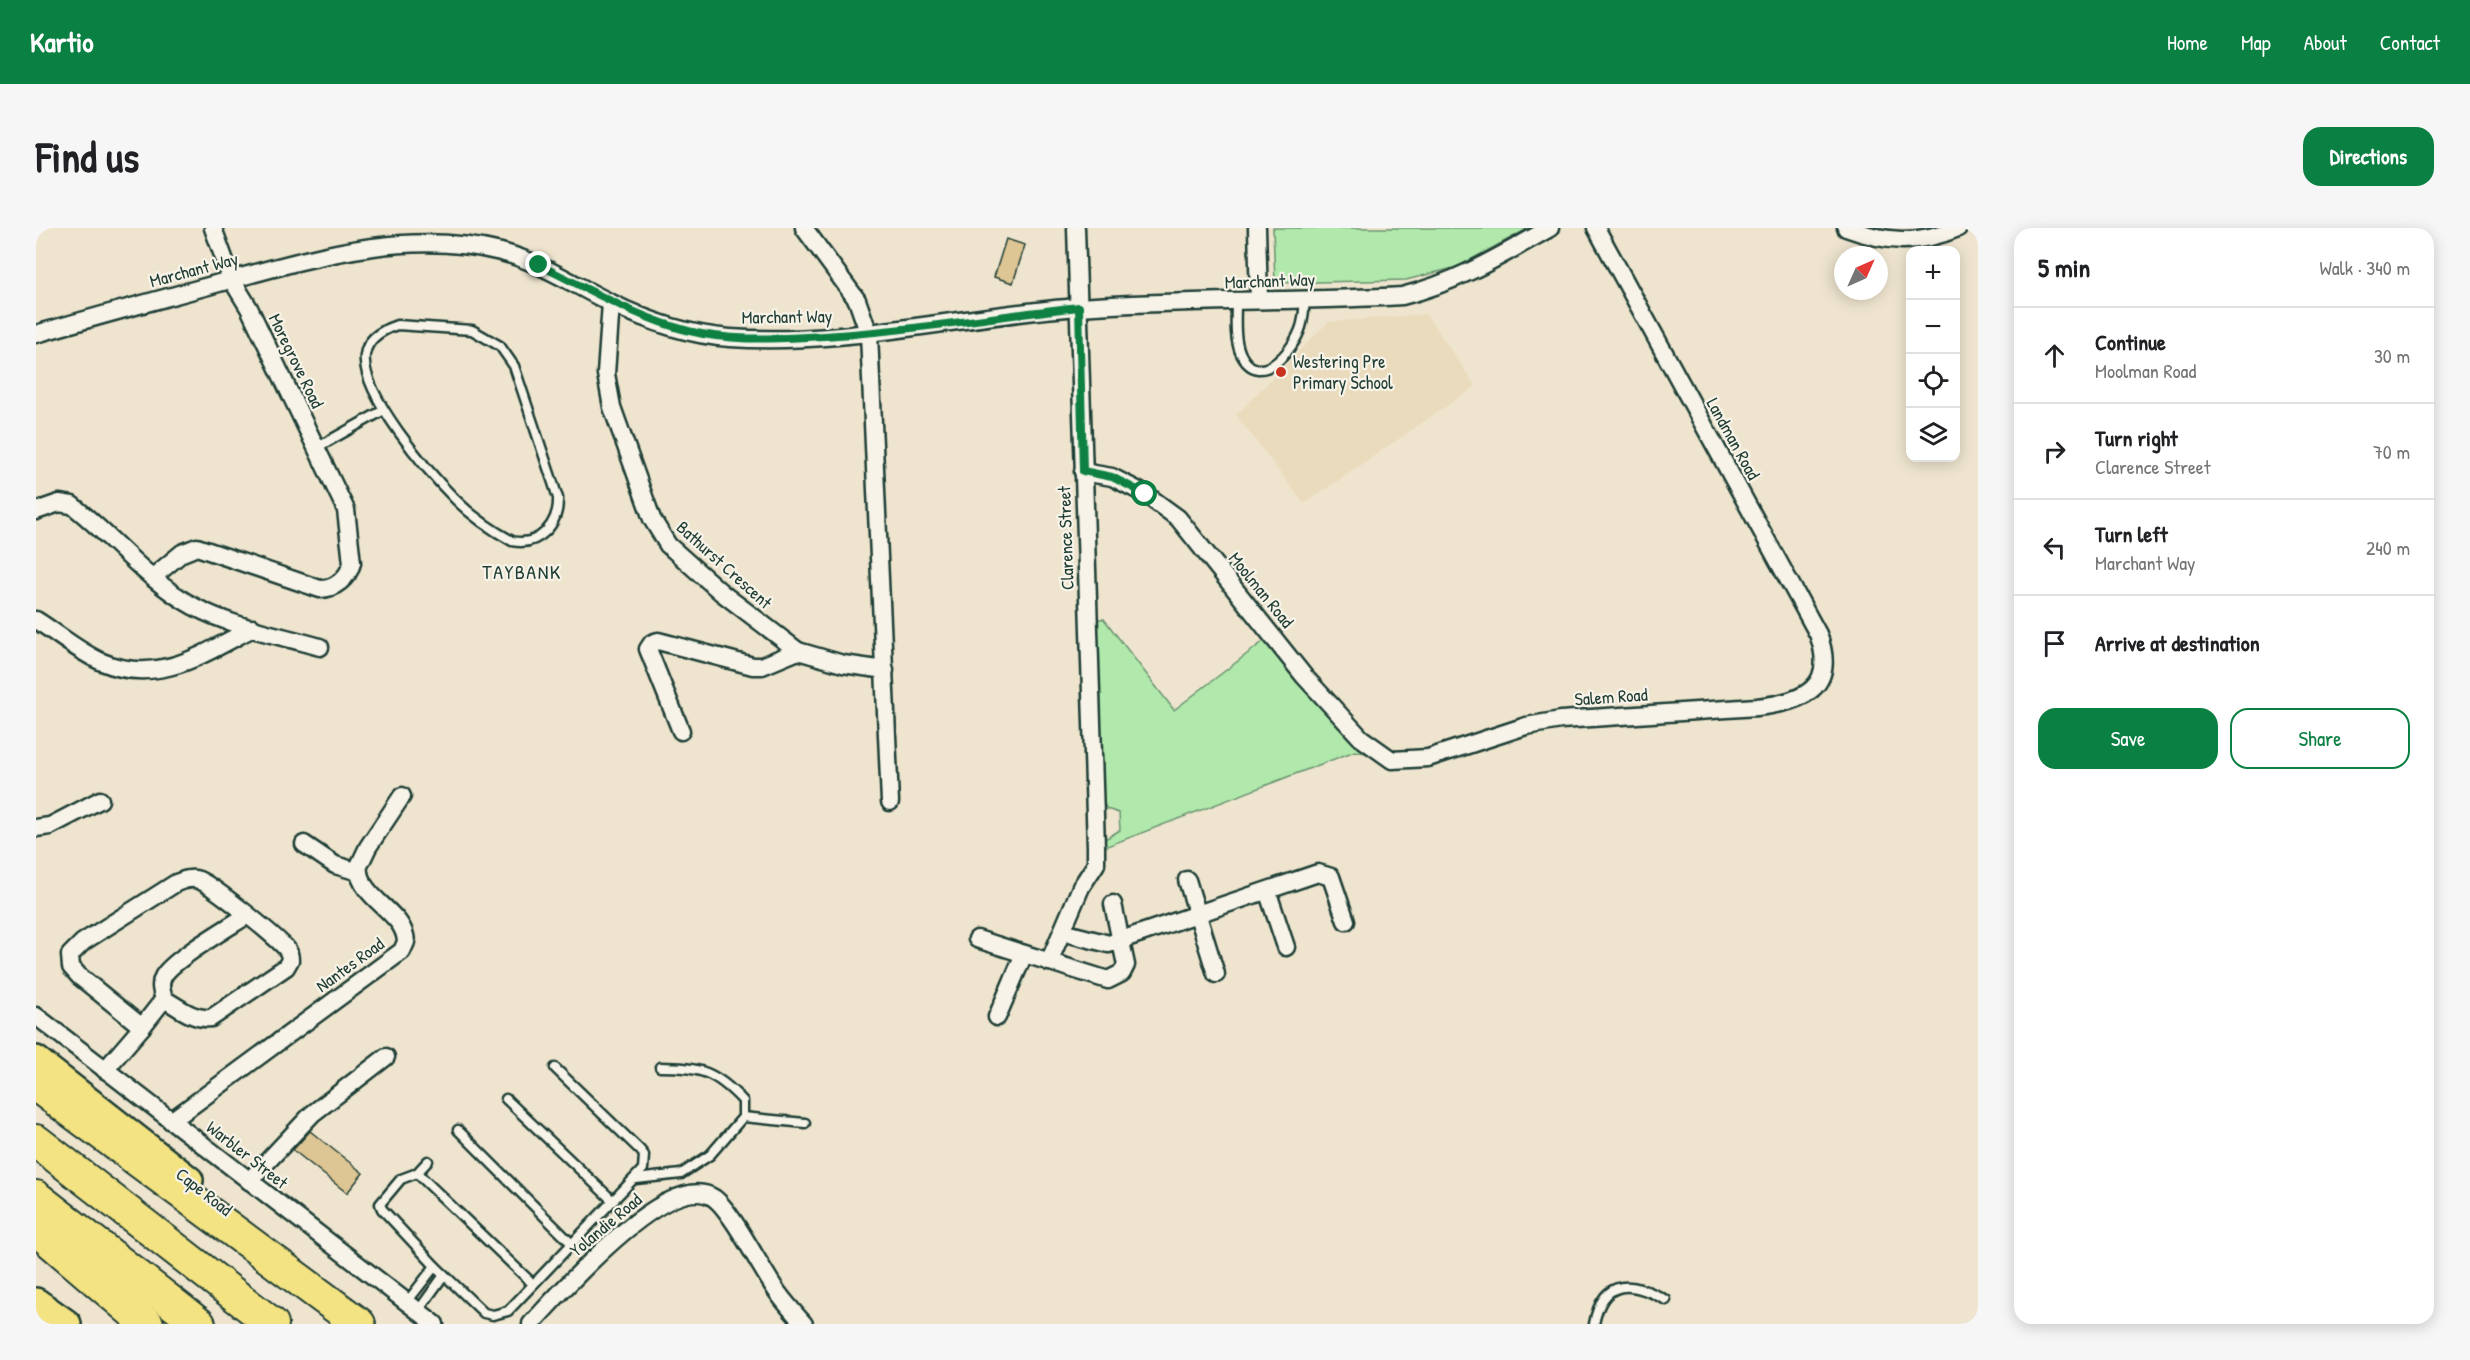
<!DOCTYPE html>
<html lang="en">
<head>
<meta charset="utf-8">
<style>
  :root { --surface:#fff; --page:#f6f6f6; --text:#202124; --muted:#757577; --line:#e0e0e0; --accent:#0b8043 }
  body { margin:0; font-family:"Patrick Hand",sans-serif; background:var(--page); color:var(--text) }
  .controls { position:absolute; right:18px; top:18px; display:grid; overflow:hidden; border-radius:12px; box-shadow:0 3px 15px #0003 }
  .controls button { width:54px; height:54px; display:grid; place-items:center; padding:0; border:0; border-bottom:2px solid var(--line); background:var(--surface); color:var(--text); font:30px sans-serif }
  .compass { position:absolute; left:1798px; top:18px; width:54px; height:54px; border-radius:50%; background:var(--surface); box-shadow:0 3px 15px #0003; rotate:45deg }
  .stop { position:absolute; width:18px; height:18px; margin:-14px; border:4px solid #0b8043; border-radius:50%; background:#fff }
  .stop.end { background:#0b8043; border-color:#fff; box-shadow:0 2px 6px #0008 }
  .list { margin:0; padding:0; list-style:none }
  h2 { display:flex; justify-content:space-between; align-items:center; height:78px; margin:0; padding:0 24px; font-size:26px }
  h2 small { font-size:20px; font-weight:400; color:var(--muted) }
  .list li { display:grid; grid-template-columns:39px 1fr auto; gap:18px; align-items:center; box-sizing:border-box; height:96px; padding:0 24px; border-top:2px solid var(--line) }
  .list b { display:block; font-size:22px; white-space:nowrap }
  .list p { margin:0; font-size:20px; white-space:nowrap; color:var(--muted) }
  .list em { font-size:20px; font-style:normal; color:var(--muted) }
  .actions { display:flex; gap:12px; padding:18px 24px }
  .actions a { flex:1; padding:14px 0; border:2px solid var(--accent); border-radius:18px; text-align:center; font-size:21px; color:var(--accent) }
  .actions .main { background:var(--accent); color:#fff }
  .icon { flex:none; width:33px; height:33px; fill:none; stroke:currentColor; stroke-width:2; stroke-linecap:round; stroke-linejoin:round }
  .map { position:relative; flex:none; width:1942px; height:1096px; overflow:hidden; border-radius:18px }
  header { display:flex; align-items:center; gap:36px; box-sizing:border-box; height:84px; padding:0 30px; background:var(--accent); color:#fff }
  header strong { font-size:28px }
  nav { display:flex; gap:33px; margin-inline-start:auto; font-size:21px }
  .intro { display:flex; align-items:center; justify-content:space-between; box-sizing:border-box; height:144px; padding:0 36px }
  h1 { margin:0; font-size:42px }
  .button { padding:15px 27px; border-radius:18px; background:var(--accent); color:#fff; font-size:21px; font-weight:700 }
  main { display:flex; gap:36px; padding:0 36px }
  aside { flex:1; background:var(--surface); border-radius:18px; box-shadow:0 3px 15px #0003 }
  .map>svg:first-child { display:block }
</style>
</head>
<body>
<header>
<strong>Kartio</strong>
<nav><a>Home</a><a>Map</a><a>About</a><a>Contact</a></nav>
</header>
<div class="intro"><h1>Find us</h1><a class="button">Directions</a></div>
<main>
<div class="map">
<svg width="1942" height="1096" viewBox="0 0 1942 1096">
  <rect width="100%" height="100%" fill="#efe5cf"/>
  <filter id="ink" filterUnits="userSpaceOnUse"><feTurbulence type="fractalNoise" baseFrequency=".0167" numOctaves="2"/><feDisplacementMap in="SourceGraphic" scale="12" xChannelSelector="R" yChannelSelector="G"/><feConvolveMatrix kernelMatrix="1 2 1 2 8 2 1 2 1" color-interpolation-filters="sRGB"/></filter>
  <g filter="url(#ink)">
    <polygon fill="#eadbbd" points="1390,86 1440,158 1268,276 1200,187 1292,94"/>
    <g fill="#b1e8ab" stroke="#689270" stroke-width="1.5">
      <polygon points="1237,0 1493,0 1421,39 1370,52 1239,55"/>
      <polygon points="1060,391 1068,391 1138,482 1228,413 1268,461 1330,525 1319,523 1069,619 1069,611 1084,602 1083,585 1071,581 1065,572"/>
    </g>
    <g fill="#ddc594" stroke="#1f3d34" stroke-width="1.5">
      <polygon points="970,11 989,17 977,55 958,49"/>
      <polygon points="274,903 327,945 311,965 257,922"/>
    </g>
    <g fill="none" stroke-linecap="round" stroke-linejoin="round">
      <defs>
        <g id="lane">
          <path d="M1200,73C1200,90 1198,109 1204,124C1222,165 1258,122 1265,99C1268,90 1268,80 1269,71"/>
          <path d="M361,97L436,102L464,118L478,138L522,270C523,296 503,319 476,313C456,302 436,288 420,272C394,246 324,165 329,127C331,110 346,102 361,97Z"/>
          <polyline points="280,220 348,182"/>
          <polyline points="470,871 577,973"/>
          <polyline points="707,889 769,895"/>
          <polyline points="422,902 536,1016"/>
          <polyline points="392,933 381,945 497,1056"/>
          <polyline points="381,945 365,951 344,976 346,981 399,1038"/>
          <path d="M600,951L645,946L674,927L707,889V873C679,843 664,839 624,839"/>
          <polyline points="371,1074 399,1038 448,1085 457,1087 472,1083 607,941 608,927 604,922 519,840"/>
          <polyline points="382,1083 408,1047"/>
          <path d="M1558,1096C1567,1048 1597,1054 1630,1072"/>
        </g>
        <g id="street">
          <polyline points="768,0 821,72 833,106 854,574"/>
          <polyline points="1221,0 1223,72"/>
          <path d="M1810,0C1851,15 1881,17 1922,0"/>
          <polyline points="575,75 570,146 576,179 616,291 632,317 686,365 762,423 807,436 849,442"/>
          <path d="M0,106C61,88 122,72 183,55C275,30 369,0 465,24C504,34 537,56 573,74C609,92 653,107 694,110C811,118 927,87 1043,79C1151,71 1259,74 1366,68C1420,55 1466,27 1514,0"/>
          <path d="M1047,244L1076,249L1109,266L1142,290L1268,448L1325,510L1356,532L1392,530L1490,498L1525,492L1721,479C1767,474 1802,460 1782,406L1560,0"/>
          <path d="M0,283L23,275L36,277C77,309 111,353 157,378C196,399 242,407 284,419"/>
          <path d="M117,349L146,325L161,319L284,361C299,361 312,350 316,335L310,282L213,80L196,52L177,0"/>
          <path d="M0,392C21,405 43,424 66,434C123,458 168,425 217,400"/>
          <polyline points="645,503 612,421 616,415 622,413 717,438 726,438 762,423"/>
          <polyline points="0,600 14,598 64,572"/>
          <polyline points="268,616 299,637 323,644"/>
          <polyline points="1151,652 1180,746"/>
          <polyline points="1232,665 1250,719"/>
          <polyline points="1026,704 1073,716 1282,645 1295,649 1310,693"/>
          <polyline points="941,711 1072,752 1086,745 1090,737 1077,676"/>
          <polyline points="1013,734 1045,659 1060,636 1060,619 1040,0"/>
          <path d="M128,771L106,799L43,748L35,739L34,727L47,714L140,655C148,652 155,649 163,652C179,659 235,705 249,719C253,723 254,727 254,732L250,739L175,790C157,792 144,780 128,771C126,764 123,757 127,749C133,734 193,699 210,688"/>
          <polyline points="0,788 399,1096"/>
          <polyline points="961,789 988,726"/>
          <polyline points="69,842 106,799"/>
          <path d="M135,893L366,723L370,714C369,684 325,672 322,640L332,619L366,568"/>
          <polyline points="213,953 276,886 350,829"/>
          <path d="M495,1096C523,1066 633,939 678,970C696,983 726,1043 742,1065C750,1076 759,1086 768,1096"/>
        </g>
        <g id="primary">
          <polyline points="0,832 153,952"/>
          <polyline points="0,1074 31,1096"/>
        </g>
        <g id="highway">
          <polyline points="0,857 323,1096"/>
          <polyline points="0,913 236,1096"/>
          <polyline points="0,969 163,1096"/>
          <polyline points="0,1001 111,1096"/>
        </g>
      </defs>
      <use href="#lane" stroke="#1f3d34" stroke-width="13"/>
      <use href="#street" stroke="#1f3d34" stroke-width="21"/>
      <use href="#primary" stroke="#1f3d34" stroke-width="32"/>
      <use href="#highway" stroke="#1f3d34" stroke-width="36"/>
      <use href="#lane" stroke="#f7f3e8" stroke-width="8"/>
      <use href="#street" stroke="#f7f3e8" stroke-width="16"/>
      <use href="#primary" stroke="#f4e382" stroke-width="27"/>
      <use href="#highway" stroke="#f4e382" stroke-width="32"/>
    </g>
  </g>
  <g fill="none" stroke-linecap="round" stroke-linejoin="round" filter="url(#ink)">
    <path stroke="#0b8043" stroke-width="8" d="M503,37C553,61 599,89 653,103C691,113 732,111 771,109C862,105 953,89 1043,79L1047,243L1076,249L1109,266"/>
  </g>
  <circle fill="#c8321e" stroke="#f7f3e8" stroke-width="2" cx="1245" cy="144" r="6"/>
  <g text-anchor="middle" stroke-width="4.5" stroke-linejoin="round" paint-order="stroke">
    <g font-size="18" fill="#1f3d34" stroke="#f7f3e8">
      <text transform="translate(158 42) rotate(-15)" y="6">Marchant Way</text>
      <text transform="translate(1234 53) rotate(-2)" y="6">Marchant Way</text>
      <text transform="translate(751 89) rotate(-1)" y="6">Marchant Way</text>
      <text transform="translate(260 133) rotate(64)" y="6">Moregrove Road</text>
      <text transform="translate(1697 211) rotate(61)" y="6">Landman Road</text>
      <text transform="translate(1030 310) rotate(-92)" y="6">Clarence Street</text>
      <text transform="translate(688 337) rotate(42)" y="6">Bathurst Crescent</text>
      <text transform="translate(1225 362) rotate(51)" y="6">Moolman Road</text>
      <text transform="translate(1575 469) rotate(-4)" y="6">Salem Road</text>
      <text transform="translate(314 737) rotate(-36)" y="6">Nantes Road</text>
      <text transform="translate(211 927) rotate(38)" y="6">Warbler Street</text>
      <text transform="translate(168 964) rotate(38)" y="6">Cape Road</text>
      <text transform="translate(570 997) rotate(-40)" y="6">Yolandie Road</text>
    </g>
    <g font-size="18" fill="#1f3d34" stroke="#f7f3e8" text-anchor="start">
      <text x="1257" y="140">Westering Pre<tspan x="1257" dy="21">Primary School</tspan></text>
    </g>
    <g font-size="20" letter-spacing="1.5" fill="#1f3d34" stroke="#f7f3e8">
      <text x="486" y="351">TAYBANK</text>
    </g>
  </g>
</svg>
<div class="controls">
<button>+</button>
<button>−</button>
<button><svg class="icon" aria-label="locate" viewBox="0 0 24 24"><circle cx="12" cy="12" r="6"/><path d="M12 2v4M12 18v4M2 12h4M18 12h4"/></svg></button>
<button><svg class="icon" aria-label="layers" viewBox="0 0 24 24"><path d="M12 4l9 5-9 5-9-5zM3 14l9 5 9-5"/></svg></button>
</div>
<svg class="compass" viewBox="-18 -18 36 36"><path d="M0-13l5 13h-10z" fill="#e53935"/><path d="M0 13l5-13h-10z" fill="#757577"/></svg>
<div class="stop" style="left:1109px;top:266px"></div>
<div class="stop end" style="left:503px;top:37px"></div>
</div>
<aside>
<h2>5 min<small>Walk · 340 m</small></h2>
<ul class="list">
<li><svg class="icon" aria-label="ahead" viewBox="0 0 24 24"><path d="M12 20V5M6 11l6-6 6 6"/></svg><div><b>Continue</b><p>Moolman Road</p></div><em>30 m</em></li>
<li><svg class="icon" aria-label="right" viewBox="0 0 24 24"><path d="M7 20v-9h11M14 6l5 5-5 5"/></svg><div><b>Turn right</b><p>Clarence Street</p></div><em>70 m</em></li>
<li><svg class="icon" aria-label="left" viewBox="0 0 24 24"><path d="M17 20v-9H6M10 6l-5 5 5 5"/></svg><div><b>Turn left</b><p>Marchant Way</p></div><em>240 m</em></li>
<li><svg class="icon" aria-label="arrive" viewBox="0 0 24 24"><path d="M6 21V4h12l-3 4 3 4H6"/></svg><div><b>Arrive at destination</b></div></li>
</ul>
<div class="actions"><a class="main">Save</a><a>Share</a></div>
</aside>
</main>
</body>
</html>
